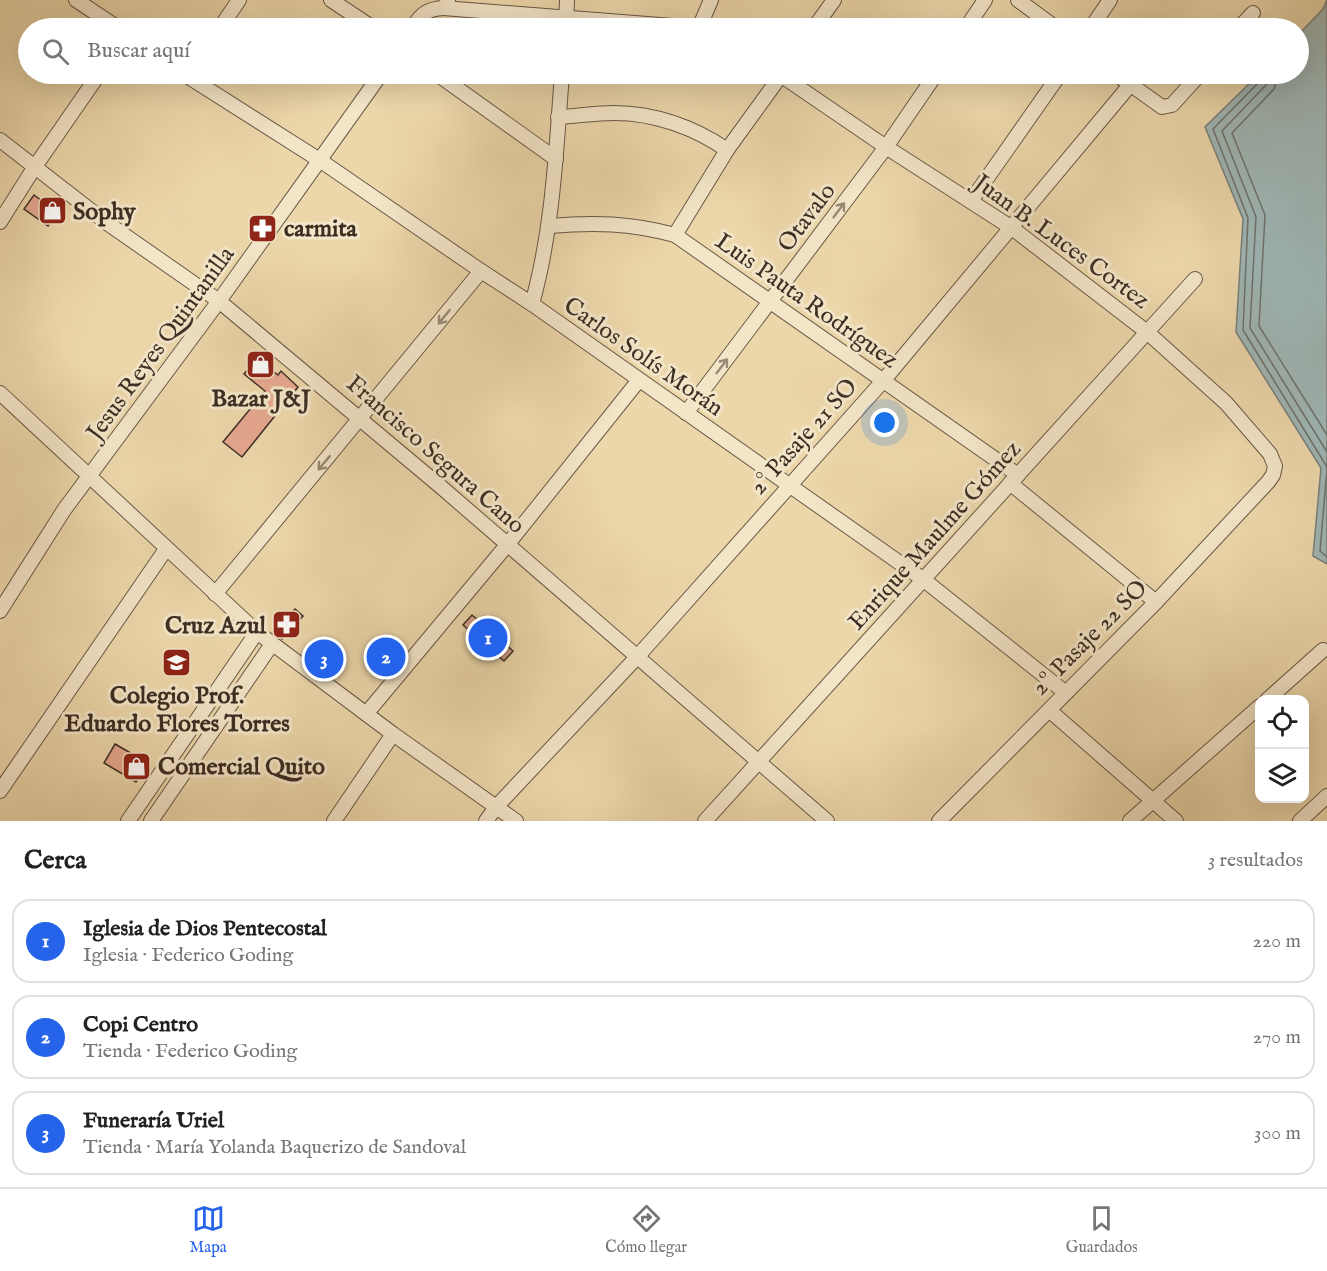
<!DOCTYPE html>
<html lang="es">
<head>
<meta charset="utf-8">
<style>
  :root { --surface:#fff; --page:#f6f6f6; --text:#222; --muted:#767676; --line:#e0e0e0; --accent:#2563eb }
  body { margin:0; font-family:"IM FELL English",serif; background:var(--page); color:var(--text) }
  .controls { position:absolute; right:18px; bottom:18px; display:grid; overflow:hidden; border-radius:12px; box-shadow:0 6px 24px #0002 }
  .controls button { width:54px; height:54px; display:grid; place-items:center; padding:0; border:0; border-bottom:2px solid var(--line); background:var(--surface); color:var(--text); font:30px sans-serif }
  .you { position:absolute; left:885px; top:423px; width:21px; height:21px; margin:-15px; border:4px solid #fff; border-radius:50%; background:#1a73e8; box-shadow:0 0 0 9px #1a73e833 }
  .badge { display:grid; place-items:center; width:39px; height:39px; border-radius:50%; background:var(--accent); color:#fff; font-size:20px; font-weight:700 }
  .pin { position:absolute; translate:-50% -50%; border:3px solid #fff; box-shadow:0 2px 6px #0006 }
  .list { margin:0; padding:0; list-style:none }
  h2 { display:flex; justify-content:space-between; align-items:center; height:78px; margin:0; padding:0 24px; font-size:26px }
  h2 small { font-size:20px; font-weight:400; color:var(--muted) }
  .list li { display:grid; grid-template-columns:39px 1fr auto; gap:18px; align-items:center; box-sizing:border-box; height:84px; margin:0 12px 12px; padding:0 12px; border:2px solid var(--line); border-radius:18px }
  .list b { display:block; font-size:22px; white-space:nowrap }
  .list p { margin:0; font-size:20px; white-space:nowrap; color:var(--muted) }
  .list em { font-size:20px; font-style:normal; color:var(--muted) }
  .icon { flex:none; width:33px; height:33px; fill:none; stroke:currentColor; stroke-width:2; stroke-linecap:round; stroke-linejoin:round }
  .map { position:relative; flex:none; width:1327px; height:821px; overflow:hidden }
  .search { position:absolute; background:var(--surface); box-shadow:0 6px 24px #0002; left:18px; right:18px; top:18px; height:66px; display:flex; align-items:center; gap:15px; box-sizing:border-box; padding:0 21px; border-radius:33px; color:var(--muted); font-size:22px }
  .sheet { height:366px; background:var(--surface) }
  nav { display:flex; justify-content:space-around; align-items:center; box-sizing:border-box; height:84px; border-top:2px solid var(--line); background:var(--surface); font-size:16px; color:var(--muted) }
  nav a { display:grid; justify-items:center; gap:3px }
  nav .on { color:var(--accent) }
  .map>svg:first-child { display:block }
</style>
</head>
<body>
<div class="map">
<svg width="1327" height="821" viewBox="0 0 1327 821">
  <rect width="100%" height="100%" fill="#ecd7ab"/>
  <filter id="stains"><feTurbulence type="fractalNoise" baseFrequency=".00333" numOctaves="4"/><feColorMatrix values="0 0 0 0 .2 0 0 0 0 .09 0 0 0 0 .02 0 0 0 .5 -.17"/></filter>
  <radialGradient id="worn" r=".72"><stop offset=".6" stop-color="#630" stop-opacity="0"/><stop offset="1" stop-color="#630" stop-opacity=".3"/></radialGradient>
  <polygon fill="#9fb6b5" stroke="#78807b" stroke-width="1.5" points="1327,0 1327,564 1313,556 1321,468 1236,332 1243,219 1205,127 1259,74 1298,74 1299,34 1323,9"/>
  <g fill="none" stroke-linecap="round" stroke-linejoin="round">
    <g stroke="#6e726c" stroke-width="1.5">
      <polyline points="1262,74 1261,80 1213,129 1248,218 1243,330 1327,467"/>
      <polyline points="1270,74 1266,85 1222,131 1256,217 1250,328 1327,452"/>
      <polyline points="1279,74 1274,89 1232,133 1265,215 1259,326 1327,435"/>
      <polyline points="1327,469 1320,551 1327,557"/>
    </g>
  </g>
  <g fill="#e6a890" stroke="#3d2e24" stroke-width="1.5">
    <polygon points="34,195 58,213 48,226 24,209"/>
    <polygon points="257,359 278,375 281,371 298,387 242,457 223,442 265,391 244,374"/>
    <polygon points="295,609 303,616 282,639 275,632"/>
    <polygon points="472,615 513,651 504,661 463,625"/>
    <polygon points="330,644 338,651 322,670 314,663"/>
    <polygon points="387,646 398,655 386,669 375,660"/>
    <polygon points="115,744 148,763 136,782 104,763"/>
  </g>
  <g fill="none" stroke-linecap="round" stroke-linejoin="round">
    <defs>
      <g id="minor">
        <polyline points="76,0 118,28"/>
        <polyline points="331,0 373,28"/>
        <polyline points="1018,0 1056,28"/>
        <polyline points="443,8 698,28"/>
        <polyline points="220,28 239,0"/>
        <path d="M412,28C421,15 426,9 443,8L448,1"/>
        <polyline points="566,28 567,0"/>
        <polyline points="699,28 711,0"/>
        <polyline points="814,28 834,0"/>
        <polyline points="966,28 985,0"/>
        <polyline points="1091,28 1110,0"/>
        <polyline points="1239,28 1253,13"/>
        <polyline points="184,74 321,161 481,271 532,304 789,485 924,580 1066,693"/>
        <polyline points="437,74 556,159"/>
        <polyline points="779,74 886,147 1012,228 1147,332 1226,403 1270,454 1275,466 1273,475 1268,482 1156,602 939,821"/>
        <polyline points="1116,74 1162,107 1172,105 1200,74"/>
        <path d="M558,117C577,116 596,113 614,113C654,113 694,127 727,150"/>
        <polyline points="0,140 107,223 219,301 440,486 827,821"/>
        <polyline points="971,201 1060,74"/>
        <polyline points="0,222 34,168 99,74"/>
        <path d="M549,226C595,222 630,223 675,235L1018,475"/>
        <polyline points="675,235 727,150 782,74"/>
        <path d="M532,304C553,229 556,151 562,74"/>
        <polyline points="0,393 257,632 393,734 516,821"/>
        <polyline points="686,413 886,147 936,74"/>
        <polyline points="1010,483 1156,602"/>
        <polyline points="215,594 481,271"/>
        <polyline points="0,611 64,510 219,301 381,74"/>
        <polyline points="1267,700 1323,650"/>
        <polyline points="1049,710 1176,821"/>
        <polyline points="366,714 507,545 639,380"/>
        <polyline points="0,791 166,549"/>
        <polyline points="128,821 257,632"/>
        <polyline points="151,821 272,644"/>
        <polyline points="334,821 393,734"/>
        <polyline points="486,821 496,807 638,656 883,381 1130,85"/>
        <polyline points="705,821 1195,279"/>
        <polyline points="1130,821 1260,706"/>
        <polyline points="1300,821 1327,796"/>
      </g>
    </defs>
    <use href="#minor" stroke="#695846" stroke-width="16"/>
    <use href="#minor" stroke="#f3e5c8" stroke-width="14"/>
  </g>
  <defs><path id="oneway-shaft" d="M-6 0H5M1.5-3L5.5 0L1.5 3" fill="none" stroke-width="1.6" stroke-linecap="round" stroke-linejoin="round" transform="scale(1.5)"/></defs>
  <g stroke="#988a76">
    <use href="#oneway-shaft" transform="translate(839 210) rotate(-53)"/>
    <use href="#oneway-shaft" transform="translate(444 317) rotate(129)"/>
    <use href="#oneway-shaft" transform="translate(722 366) rotate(-53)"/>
    <use href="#oneway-shaft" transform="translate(324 463) rotate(130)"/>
  </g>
  <defs>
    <symbol id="shop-square" viewBox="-11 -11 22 22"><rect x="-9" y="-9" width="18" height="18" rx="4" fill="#8f2418" stroke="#f3e5c8"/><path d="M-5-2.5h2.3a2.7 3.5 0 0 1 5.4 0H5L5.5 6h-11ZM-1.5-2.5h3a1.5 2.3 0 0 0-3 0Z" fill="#fff"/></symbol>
    <symbol id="pharmacy-square" viewBox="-11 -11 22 22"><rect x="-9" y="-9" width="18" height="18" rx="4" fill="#8f2418" stroke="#f3e5c8"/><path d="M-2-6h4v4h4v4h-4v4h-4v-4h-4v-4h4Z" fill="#fff"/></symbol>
    <symbol id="school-square" viewBox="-11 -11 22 22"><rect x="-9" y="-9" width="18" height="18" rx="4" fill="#8f2418" stroke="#f3e5c8"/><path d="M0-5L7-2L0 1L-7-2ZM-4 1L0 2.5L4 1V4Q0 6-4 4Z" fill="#fff"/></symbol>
  </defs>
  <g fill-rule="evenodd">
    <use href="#shop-square" x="36" y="194" width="33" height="33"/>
    <use href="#pharmacy-square" x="246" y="212" width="33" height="33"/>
    <use href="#shop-square" x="244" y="348" width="33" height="33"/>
    <use href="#pharmacy-square" x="270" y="608" width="33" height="33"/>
    <use href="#school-square" x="160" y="646" width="33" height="33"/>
    <use href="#shop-square" x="120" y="750" width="33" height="33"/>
  </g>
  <g text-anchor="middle" stroke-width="6" stroke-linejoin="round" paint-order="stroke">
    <g font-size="24" font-weight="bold" fill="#3d2e24" stroke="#f3e5c8" text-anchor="start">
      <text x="73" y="219">Sophy</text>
      <text x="284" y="236">carmita</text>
      <text x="261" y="406" text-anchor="middle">Bazar J&amp;J</text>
      <text x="266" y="633" text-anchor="end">Cruz Azul</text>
      <text x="177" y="703" text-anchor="middle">Colegio Prof.<tspan x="177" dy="28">Eduardo Flores Torres</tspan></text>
      <text x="158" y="774">Comercial Quito</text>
    </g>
    <g font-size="24" fill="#3d2e24" stroke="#f3e5c8">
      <text transform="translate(806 217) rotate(-53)" y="8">Otavalo</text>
      <text transform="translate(1062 241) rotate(36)" y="8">Juan B. Luces Cortez</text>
      <text transform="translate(807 300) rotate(35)" y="8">Luis Pauta Rodríguez</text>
      <text transform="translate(160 343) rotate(-54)" y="8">Jesus Reyes Quintanilla</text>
      <text transform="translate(644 356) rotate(35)" y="8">Carlos Solís Morán</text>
      <text transform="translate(803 436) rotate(-48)" y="8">2° Pasaje 21 SO</text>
      <text transform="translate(436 454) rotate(41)" y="8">Francisco Segura Cano</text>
      <text transform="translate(934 535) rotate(-48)" y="8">Enrique Maulme Gómez</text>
      <text transform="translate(1089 637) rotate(-45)" y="8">2º Pasaje 22 SO</text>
    </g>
  </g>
  <rect width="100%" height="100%" filter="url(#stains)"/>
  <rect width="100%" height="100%" fill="url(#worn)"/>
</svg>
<div class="controls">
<button><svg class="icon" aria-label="locate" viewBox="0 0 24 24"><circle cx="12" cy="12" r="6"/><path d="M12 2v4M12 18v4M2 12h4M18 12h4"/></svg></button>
<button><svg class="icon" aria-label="layers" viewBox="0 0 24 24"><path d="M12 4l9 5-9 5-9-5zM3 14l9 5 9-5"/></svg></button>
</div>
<div class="you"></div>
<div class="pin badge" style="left:488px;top:638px">1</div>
<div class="pin badge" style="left:386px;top:657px">2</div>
<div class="pin badge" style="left:324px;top:659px">3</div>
<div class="search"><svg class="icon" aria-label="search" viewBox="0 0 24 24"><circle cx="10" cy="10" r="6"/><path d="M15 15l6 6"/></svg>Buscar aquí</div>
</div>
<section class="sheet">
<h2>Cerca<small>3 resultados</small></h2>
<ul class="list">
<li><span class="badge">1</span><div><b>Iglesia de Dios Pentecostal</b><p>Iglesia · Federico Goding</p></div><em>220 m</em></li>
<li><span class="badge">2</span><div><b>Copi Centro</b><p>Tienda · Federico Goding</p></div><em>270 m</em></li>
<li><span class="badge">3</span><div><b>Funeraría Uriel</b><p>Tienda · María Yolanda Baquerizo de Sandoval</p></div><em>300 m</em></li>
</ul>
</section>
<nav>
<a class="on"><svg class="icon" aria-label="map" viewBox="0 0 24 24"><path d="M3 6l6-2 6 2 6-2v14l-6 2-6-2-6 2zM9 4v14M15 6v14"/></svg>Mapa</a>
<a><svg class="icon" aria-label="directions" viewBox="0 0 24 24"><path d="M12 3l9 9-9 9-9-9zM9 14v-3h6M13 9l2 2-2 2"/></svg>Cómo llegar</a>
<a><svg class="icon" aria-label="saved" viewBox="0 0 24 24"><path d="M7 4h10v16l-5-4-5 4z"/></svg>Guardados</a>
</nav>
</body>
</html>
